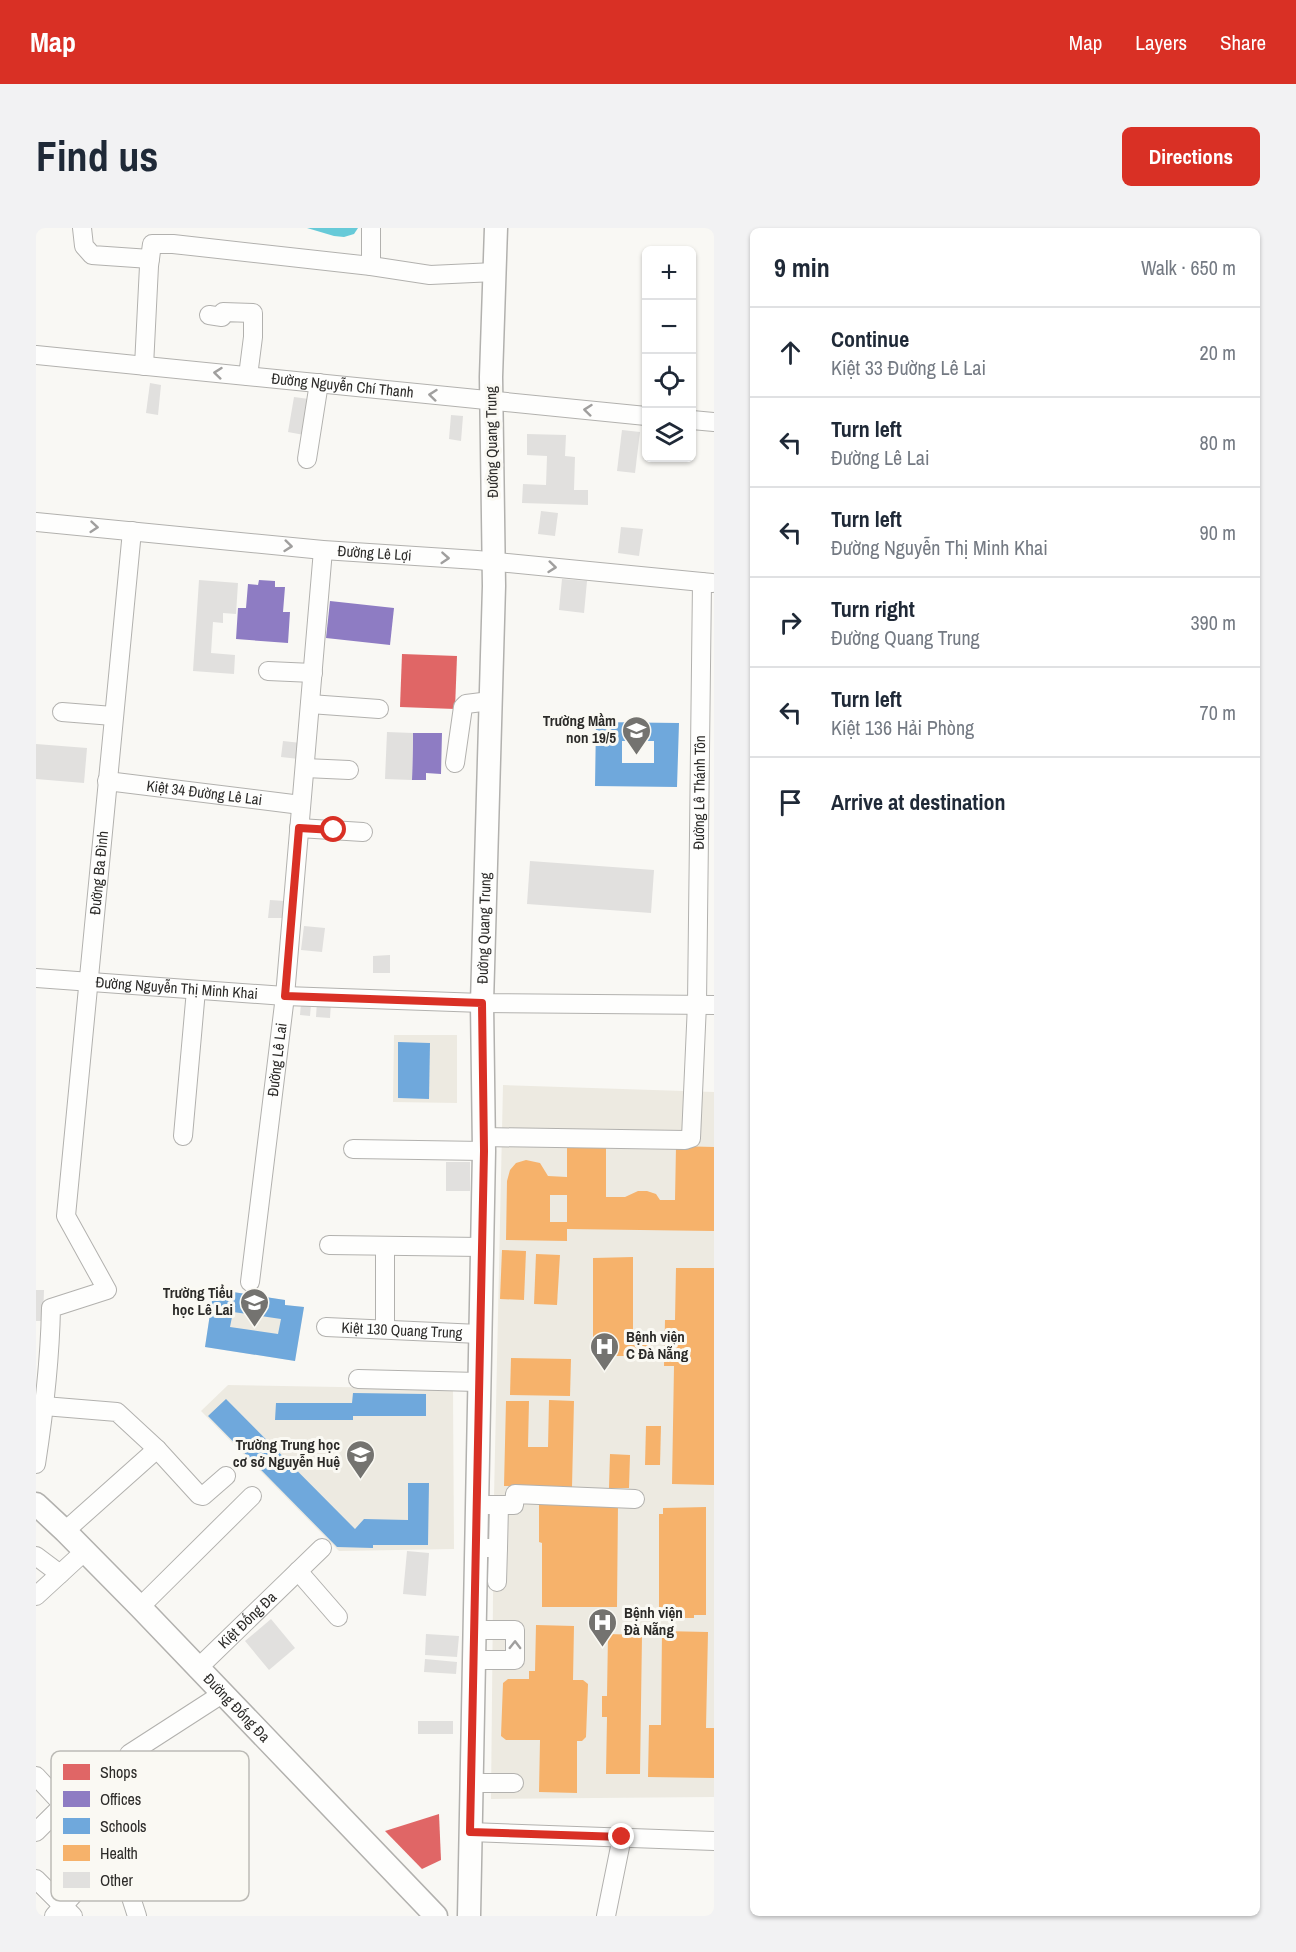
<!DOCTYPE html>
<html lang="en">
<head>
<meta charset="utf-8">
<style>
  :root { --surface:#fff; --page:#f2f2f3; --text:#1f2937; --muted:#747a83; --line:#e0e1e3; --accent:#d93025 }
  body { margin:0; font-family:"Archivo Narrow",sans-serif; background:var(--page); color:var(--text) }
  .controls { position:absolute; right:18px; top:18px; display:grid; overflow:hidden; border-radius:9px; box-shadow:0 2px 4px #0004 }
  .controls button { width:54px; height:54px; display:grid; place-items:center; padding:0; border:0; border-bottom:2px solid var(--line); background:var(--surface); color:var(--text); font:30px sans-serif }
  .stop { position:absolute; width:18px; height:18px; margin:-14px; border:4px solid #d93025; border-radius:50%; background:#fff }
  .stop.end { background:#d93025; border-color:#fff; box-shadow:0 2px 6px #0008 }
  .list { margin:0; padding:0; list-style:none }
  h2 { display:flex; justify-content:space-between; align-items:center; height:78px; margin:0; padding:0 24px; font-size:26px }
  h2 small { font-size:20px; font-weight:400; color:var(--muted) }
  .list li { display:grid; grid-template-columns:39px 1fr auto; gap:18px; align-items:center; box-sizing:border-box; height:90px; padding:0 24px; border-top:2px solid var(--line) }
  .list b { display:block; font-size:22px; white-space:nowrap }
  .list p { margin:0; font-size:20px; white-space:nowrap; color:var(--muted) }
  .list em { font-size:20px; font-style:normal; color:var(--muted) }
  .icon { flex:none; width:33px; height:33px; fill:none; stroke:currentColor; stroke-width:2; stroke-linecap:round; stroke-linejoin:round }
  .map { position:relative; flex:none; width:678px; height:1688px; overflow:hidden; border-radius:9px }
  header { display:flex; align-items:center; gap:36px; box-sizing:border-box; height:84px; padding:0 30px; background:var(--accent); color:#fff }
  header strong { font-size:28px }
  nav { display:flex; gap:33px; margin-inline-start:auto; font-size:21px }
  .intro { display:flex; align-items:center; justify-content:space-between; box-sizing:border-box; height:144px; padding:0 36px }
  h1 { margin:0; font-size:42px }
  .button { padding:15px 27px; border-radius:9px; background:var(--accent); color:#fff; font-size:21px; font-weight:700 }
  main { display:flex; gap:36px; padding:0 36px }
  aside { flex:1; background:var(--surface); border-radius:9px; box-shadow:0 2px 4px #0004 }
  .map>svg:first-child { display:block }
</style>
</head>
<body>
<header>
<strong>Map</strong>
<nav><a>Map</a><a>Layers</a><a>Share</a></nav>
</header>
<div class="intro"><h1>Find us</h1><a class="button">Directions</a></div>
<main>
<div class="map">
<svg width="678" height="1688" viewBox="0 0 678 1688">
  <rect width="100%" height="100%" fill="#f9f8f4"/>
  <g fill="#edeae1">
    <polygon points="358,807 421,807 421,875 357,874"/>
    <polygon points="467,857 678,864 678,1569 455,1571 458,1269"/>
    <polygon points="197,1064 249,1072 249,1077 268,1079 259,1133 169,1119 177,1066 196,1069"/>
    <polygon points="192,1157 417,1161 418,1321 303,1323 165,1183"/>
  </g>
  <polygon fill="#67cad8" points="271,0 322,0 318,6 308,9 298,8"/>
  <g fill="#e06666">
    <polygon points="366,426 421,428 419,481 364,479"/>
    <polygon points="403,1586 405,1632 386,1641 349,1603"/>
  </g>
  <g fill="#8e7cc3">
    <polygon points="223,352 239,353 239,359 249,359 247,384 254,384 252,415 200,411 202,380 210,380 212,356 222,357"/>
    <polygon points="294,373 358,380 354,417 290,410"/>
    <polygon points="377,505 406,505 405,546 390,545 390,552 376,552"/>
  </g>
  <g fill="#6fa8dc" fill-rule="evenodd">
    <path d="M560,494L643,495L641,559L559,558ZM586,513H618V535H586Z"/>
    <polygon points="362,814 394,815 393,871 362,870"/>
    <path d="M197,1064L249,1072V1077L268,1079L259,1133L169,1119L177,1066L197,1069ZM197,1084L245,1091L242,1106L194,1099Z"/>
    <polygon points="317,1165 390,1166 390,1188 317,1188 317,1192 239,1192 240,1175 316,1175"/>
    <polygon points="190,1171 319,1301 328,1291 372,1292 372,1255 393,1255 392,1317 337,1317 337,1320 301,1319 172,1188"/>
  </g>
  <g fill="#f6b26b" fill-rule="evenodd">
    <path d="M531,915H570V969H589L602,963H611L620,966L624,972H639L640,918L678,919V1003L531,1001V1013L470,1012L471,953L474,942L480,935L490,932L504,935L512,948L531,949ZM514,967H531V994H514Z"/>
    <polygon points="466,1022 490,1023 488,1072 464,1071"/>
    <polygon points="500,1026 524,1027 521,1077 498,1076"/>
    <polygon points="597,1029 597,1117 616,1117 616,1128 557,1128 557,1030"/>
    <polygon points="640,1040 678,1040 678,1257 636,1256 638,1138 628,1138 629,1092 639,1092"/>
    <polygon points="475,1130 535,1131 534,1168 474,1167"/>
    <polygon points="513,1172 538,1173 536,1259 468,1258 470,1173 493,1173 492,1219 512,1219"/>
    <polygon points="610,1198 625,1198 624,1237 609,1237"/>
    <polygon points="574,1226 594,1227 593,1260 573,1260"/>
    <polygon points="503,1275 582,1276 581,1379 506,1379 506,1315 503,1314"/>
    <polygon points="670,1279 670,1387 658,1387 658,1390 635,1390 635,1387 623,1387 623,1286 627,1286 627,1280"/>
    <polygon points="500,1397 538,1398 537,1452 547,1452 552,1456 550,1509 546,1513 541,1513 541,1565 503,1564 504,1512 470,1512 465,1508 467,1455 472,1451 493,1451 493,1443 499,1443"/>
    <polygon points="626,1403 672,1404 670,1500 678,1500 678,1550 612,1549 613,1497 625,1497"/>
    <polygon points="572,1406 606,1407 604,1546 570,1546 571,1489 566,1489 566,1468 571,1468"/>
  </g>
  <g fill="#e1e0de">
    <polygon points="114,155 125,157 122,187 110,185"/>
    <polygon points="258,169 273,171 268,207 252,204"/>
    <polygon points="415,187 427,188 425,213 413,211"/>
    <polygon points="586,202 604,204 599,245 581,243"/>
    <polygon points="491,206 530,207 529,228 539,229 538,262 552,262 552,277 486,275 487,256 510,257 511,228 491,227"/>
    <polygon points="505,283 522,285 519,308 502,306"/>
    <polygon points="585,299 607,301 603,328 582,325"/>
    <polygon points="526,351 551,353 548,385 523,382"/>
    <polygon points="163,352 202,355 200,386 187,385 187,395 177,394 175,425 199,427 198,446 157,443"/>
    <polygon points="351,504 377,505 376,552 349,551"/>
    <polygon points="247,513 265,515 263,531 245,529"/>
    <polygon points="0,516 51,520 48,555 0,551"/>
    <polygon points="494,633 618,642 615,685 491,676"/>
    <polygon points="234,672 249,673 248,690 232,690"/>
    <polygon points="268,698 289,700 286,724 265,722"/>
    <polygon points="354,727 354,745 337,745 337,728"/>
    <polygon points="281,773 295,774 294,790 280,789"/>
    <polygon points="265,775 275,776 274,788 264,787"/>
    <rect x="410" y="934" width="24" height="29"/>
    <polygon points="0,1062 8,1062 7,1093 0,1093"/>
    <polygon points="371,1323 393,1325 390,1368 367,1366"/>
    <polygon points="235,1391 259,1420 233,1442 209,1413"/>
    <polygon points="390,1406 423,1408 421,1429 389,1427"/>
    <polygon points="389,1431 421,1434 420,1446 388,1444"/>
    <rect x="382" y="1493" width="35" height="13"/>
  </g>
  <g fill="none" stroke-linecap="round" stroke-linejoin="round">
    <defs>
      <g id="minor">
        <polyline points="46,0 48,18 56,27 114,31"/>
        <polyline points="335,38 394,47 459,44"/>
        <polyline points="173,87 186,89 187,84 217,85 217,109 212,148"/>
        <path id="s1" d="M0,127L610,188"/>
        <polyline points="108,138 113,38 116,16 137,16 335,38 335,0"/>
        <polyline points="656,192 678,194"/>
        <polyline points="271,231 283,155"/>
        <path id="s2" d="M0,294L287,322L441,332L676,355"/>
        <polyline points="232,443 277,445"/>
        <polyline points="274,476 343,481"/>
        <polyline points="26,484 77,488"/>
        <polyline points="419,535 427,479 430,476 454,473"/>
        <polyline points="269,540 313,542"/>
        <path id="s3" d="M71,553L265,577"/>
        <polyline points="263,600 327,604"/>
        <path id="s4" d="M0,750L249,768L446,775L678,777"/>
        <polyline points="147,908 160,762"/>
        <path id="s5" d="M447,909L649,912L655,910L661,776L666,354"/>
        <polyline points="317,921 448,923"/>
        <polyline points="293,1017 445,1019"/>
        <path id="s6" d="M214,1054L249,768L287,322"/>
        <path id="s7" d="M290,1099L443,1106"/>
        <polyline points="349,1101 349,1019"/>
        <polyline points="322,1151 442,1154"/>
        <polyline points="8,1178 81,1184 121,1221 163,1267 167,1268 190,1248"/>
        <path id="s8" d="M0,1236C8,1184 14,1132 15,1080L71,1062L30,988L96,303"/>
        <polyline points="440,1277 478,1277 479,1266 599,1271"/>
        <polyline points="29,1303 121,1221"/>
        <polyline points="439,1320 462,1320 463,1277"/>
        <polyline points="0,1328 24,1346"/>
        <polyline points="262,1343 302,1389"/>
        <polyline points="461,1354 462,1320"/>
        <polyline points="0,1368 49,1323"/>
        <polyline points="104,1379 216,1268"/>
        <polyline points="437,1432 479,1432 479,1402 438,1402"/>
        <path id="s9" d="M161,1441L286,1320"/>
        <polyline points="0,1548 27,1577 90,1654 101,1688"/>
        <polyline points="435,1555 478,1555"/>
        <polyline points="0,1604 27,1577"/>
        <polyline points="434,1604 678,1613"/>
        <polyline points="0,1651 37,1688"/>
        <polyline points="92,1661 153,1617 93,1526 186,1466"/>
        <polyline points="18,1688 70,1630"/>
        <polyline points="570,1688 586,1609"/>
      </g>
      <g id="major">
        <path id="s10" d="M0,1276L29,1303L104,1379L400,1688"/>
        <path id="s11" d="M433,1688L448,923L446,775L458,358L455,149L460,0"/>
      </g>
    </defs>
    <use href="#minor" stroke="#b2b1ae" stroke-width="20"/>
    <use href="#major" stroke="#b2b1ae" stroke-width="25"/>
    <use href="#minor" stroke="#fefefd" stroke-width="18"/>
    <use href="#major" stroke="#fefefd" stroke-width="22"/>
  </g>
  <defs><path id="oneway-chevron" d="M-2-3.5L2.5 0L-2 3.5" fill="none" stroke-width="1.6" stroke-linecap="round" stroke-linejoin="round" transform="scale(1.5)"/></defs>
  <g stroke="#a09f9e">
    <use href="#oneway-chevron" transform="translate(182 145) rotate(-174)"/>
    <use href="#oneway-chevron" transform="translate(397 167) rotate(-174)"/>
    <use href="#oneway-chevron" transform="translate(552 182) rotate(-174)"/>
    <use href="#oneway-chevron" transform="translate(58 299) rotate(5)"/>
    <use href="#oneway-chevron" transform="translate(252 318) rotate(6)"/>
    <use href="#oneway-chevron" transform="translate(409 330) rotate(4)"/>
    <use href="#oneway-chevron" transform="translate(516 339) rotate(6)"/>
    <use href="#oneway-chevron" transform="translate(479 1417) rotate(-89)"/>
  </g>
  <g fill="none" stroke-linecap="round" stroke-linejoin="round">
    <polyline stroke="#d93025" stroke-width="8" points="298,602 263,600 249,768 446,775 448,923 434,1604 586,1609"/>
  </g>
  <defs>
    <symbol id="school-pin" viewBox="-11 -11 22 30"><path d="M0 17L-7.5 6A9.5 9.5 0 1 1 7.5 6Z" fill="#747370" stroke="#faf9f3"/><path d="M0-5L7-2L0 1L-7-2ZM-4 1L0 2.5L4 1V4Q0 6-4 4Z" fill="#fff"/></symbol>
    <symbol id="hospital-pin" viewBox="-11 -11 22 30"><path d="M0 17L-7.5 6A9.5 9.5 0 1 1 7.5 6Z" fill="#747370" stroke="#faf9f3"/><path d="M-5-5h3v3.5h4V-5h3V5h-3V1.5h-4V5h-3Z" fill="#fff"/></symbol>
  </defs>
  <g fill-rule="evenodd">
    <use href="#school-pin" x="584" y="486" width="33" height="45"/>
    <use href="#school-pin" x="202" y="1058" width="33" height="45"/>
    <use href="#hospital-pin" x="552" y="1102" width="33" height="45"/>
    <use href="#school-pin" x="308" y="1210" width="33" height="45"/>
    <use href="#hospital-pin" x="550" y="1378" width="33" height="45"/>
  </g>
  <g text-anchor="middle" stroke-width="6" stroke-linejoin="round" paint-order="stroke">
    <g font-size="15" fill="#2c2b29" stroke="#faf9f3">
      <text dy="5" stroke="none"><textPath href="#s1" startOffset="308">Đường Nguyễn Chí Thanh</textPath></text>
      <text transform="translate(456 214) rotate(-91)" y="5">Đường Quang Trung</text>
      <text dy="5" stroke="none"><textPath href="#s2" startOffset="340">Đường Lê Lợi</textPath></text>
      <text dy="5" stroke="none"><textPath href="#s3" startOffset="98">Kiệt 34 Đường Lê Lai</textPath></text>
      <text dy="5" stroke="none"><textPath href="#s5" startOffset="554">Đường Lê Thánh Tôn</textPath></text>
      <text dy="5" stroke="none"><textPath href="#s8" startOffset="645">Đường Ba Đình</textPath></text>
      <text dy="5" stroke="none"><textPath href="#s11" startOffset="988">Đường Quang Trung</textPath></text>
      <text dy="5" stroke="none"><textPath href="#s4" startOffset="141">Đường Nguyễn Thị Minh Khai</textPath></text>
      <text dy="5" stroke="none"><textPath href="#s6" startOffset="224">Đường Lê Lai</textPath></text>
      <text dy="5" stroke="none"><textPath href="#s7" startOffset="76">Kiệt 130 Quang Trung</textPath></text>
      <text dy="5" stroke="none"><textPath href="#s9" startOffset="70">Kiệt Đống Đa</textPath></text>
      <text dy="5" stroke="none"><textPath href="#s10" startOffset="286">Đường Đống Đa</textPath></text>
    </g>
    <g font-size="15" font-weight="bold" fill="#2c2b29" stroke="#faf9f3" text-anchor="end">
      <text x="580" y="498">Trường Mầm<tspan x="580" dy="17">non 19/5</tspan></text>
      <text x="197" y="1070">Trường Tiểu<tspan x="197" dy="17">học Lê Lai</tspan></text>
      <text x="590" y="1114" text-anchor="start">Bệnh viện<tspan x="590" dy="17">C Đà Nẵng</tspan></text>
      <text x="304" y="1222">Trường Trung học<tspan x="304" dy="17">cơ sở Nguyễn Huệ</tspan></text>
      <text x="588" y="1390" text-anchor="start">Bệnh viện<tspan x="588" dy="17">Đà Nẵng</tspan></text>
    </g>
  </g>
  <rect x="15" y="1523" width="198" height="150" rx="9" fill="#faf9f3" stroke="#bcbbb6" stroke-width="1.5"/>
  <rect x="27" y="1536" width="27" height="16" fill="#e06666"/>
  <rect x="27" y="1563" width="27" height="16" fill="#8e7cc3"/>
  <rect x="27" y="1590" width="27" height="16" fill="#6fa8dc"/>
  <rect x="27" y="1617" width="27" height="16" fill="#f6b26b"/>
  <rect x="27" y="1644" width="27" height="16" fill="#e1e0de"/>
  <g font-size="16" fill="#2c2b29">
    <text x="64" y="1550">Shops</text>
    <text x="64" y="1577">Offices</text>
    <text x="64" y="1604">Schools</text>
    <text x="64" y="1631">Health</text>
    <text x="64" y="1658">Other</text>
  </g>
</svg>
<div class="controls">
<button>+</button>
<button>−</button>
<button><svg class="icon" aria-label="locate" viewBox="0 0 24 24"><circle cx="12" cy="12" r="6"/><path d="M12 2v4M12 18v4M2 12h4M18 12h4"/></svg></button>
<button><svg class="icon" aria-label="layers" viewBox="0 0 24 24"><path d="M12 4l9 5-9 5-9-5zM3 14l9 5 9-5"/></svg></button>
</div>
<div class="stop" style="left:298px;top:602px"></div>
<div class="stop end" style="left:586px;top:1609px"></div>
</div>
<aside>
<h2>9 min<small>Walk · 650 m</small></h2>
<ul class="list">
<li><svg class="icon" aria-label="ahead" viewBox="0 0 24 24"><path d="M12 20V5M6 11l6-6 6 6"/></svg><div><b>Continue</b><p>Kiệt 33 Đường Lê Lai</p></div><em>20 m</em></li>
<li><svg class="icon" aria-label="left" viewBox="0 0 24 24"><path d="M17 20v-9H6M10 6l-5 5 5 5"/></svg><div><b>Turn left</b><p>Đường Lê Lai</p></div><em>80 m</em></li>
<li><svg class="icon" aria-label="left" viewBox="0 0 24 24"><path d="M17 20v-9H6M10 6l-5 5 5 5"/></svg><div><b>Turn left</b><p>Đường Nguyễn Thị Minh Khai</p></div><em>90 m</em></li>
<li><svg class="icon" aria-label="right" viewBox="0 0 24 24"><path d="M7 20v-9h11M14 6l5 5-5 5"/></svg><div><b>Turn right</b><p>Đường Quang Trung</p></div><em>390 m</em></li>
<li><svg class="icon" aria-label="left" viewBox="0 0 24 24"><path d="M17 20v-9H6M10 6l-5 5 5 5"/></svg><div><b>Turn left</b><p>Kiệt 136 Hải Phòng</p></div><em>70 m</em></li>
<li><svg class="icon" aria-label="arrive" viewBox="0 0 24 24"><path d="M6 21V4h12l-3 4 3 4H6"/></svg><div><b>Arrive at destination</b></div></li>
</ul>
</aside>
</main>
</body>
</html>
